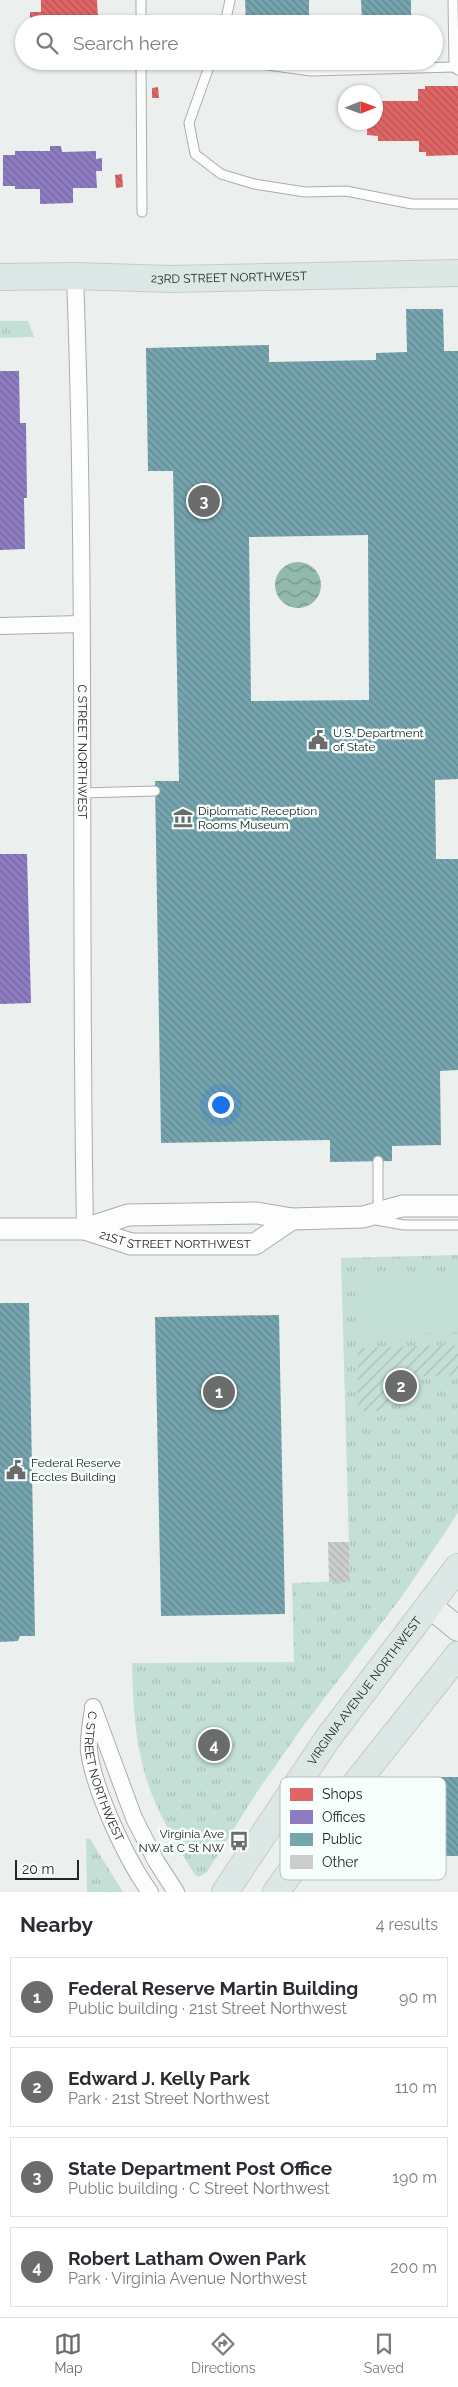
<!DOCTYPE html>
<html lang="en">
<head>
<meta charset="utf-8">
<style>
  :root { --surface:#fff; --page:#f2f2f3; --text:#2b2b33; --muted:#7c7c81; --line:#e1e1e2; --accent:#6a6d6b }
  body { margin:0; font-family:Raleway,sans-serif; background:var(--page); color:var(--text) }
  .compass { position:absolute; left:338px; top:85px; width:45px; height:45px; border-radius:50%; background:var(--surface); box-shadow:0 1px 4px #0004; rotate:89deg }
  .scale { position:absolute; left:15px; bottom:12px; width:64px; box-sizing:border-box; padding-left:5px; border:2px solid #242625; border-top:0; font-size:14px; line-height:18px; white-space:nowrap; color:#242625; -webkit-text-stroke:4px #f7fffc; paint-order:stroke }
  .you { position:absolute; left:220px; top:1104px; width:18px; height:18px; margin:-12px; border:4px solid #fff; border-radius:50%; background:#1a73e8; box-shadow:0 0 0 8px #1a73e833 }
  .badge { display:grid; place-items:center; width:32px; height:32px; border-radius:50%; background:var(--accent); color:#fff; font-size:16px; font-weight:700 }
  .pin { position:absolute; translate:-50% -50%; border:2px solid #fff; box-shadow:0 1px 5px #0006 }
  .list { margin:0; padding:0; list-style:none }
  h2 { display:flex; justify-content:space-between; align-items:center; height:65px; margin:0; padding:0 20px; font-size:21px }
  h2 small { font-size:16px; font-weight:400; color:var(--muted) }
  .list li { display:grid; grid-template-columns:32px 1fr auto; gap:15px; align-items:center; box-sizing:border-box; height:80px; margin:0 10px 10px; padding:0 10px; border:1px solid var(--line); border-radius:0px }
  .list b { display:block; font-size:19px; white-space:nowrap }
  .list p { margin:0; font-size:16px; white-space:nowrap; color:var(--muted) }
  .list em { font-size:16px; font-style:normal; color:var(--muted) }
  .icon { flex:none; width:28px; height:28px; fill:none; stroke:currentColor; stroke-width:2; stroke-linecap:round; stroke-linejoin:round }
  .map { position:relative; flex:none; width:458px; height:1892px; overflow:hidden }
  .search { position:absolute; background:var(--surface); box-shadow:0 1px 4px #0004; left:15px; right:15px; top:15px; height:55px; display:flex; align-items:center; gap:12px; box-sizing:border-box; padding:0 18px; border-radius:28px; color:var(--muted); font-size:19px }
  .sheet { height:425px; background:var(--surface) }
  nav { display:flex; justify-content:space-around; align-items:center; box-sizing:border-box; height:70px; border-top:1px solid var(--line); background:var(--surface); font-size:14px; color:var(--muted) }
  nav a { display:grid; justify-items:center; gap:2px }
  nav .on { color:var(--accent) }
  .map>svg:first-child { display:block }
</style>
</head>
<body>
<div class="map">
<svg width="458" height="1892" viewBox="0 0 458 1892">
  <defs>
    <pattern id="grass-tufts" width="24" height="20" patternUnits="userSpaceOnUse" patternTransform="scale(1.25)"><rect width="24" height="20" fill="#c4dfd6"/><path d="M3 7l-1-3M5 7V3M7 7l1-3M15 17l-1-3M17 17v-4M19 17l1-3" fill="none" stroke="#a8bfb8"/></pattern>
    <pattern id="garden-furrows" width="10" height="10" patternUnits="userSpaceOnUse" patternTransform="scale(1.25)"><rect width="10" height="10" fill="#c4dfd6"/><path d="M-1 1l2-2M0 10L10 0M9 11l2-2" fill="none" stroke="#a8bfb8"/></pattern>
    <pattern id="water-waves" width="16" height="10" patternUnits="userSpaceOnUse" patternTransform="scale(1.25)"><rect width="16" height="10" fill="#91b9ac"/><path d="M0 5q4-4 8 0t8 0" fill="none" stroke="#76968c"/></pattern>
    <pattern id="shops-back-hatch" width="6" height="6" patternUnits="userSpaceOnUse" patternTransform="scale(1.25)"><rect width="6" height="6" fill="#e06666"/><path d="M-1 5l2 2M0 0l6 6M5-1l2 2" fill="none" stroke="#b55454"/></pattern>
    <pattern id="offices-back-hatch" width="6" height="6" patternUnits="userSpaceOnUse" patternTransform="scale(1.25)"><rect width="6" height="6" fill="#8e7cc3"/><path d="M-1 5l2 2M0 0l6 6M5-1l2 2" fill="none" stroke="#74659e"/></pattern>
    <pattern id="public-back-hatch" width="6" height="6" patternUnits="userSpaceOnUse" patternTransform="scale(1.25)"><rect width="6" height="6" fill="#76a5af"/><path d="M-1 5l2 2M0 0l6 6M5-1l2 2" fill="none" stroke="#61868e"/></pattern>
    <pattern id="building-back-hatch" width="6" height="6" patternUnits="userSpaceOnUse" patternTransform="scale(1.25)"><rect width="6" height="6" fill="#cbcecd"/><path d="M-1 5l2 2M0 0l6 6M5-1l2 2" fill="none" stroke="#aeb1b0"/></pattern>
  </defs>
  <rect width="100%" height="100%" fill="#ebf0ee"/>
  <g fill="url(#grass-tufts)">
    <polygon points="0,321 28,321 34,337 0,338"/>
    <path d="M458,1255V1513L403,1595L304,1725L257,1792L207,1872L199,1877L195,1875C174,1841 151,1803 142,1763C134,1730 133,1697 132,1663L294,1662L292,1583L350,1581L341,1258Z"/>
    <polygon points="86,1839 90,1839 123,1892 87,1892"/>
  </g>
  <polygon fill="url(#garden-furrows)" points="458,1345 458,1375 411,1377 382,1411 358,1411 358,1348"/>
  <polygon fill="#c4dfd6" points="458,1277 458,1332 356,1335 355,1279"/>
  <circle fill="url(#water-waves)" cx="298" cy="585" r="23"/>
  <g fill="url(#shops-back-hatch)">
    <polygon points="41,0 97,0 98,18 89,18 90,24 30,24 30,12 41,12"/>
    <polygon points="425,86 458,86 458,155 426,156 426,152 419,152 419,141 378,141 378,136 367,135 367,122 376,122 377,101 418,101 418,89 425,89"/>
    <polygon points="158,87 159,98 152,98 152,88"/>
    <polygon points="122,174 123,187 116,188 115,175"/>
  </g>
  <g fill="url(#offices-back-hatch)">
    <polygon points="50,146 61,146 62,152 96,151 96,159 102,158 102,171 96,171 97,188 73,188 73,203 40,204 40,189 15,189 15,186 3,186 3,155 15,155 15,151 50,151"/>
    <polygon points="0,371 19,371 20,423 26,423 27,498 24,498 25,549 0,550"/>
    <polygon points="0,854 27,854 31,1003 0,1004"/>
  </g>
  <g fill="url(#public-back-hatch)" fill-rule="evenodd">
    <polygon points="245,0 309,0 309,22 246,24"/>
    <polygon points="361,0 411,0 411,21 397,22 397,24 395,24 362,22"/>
    <path d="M406,309H443L444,351H458V779L435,780L436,859H458V1070L440,1071L441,1145L392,1146V1161L330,1162V1140L161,1143L155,781H179L176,619L173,471H148L146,348L269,345V362L376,360V353L407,352ZM368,535L369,700L251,701L249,537Z"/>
    <polygon points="0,1303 29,1303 35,1636 20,1636 18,1641 0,1642"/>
    <polygon points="279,1315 285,1614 161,1616 155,1317"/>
    <polygon points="415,1777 458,1777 458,1856 416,1856"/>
  </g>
  <polygon fill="url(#building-back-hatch)" points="328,1542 349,1542 350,1582 329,1582"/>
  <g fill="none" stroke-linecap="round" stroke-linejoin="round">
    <defs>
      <g id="service">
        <polyline points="141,0 141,24"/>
        <polyline points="453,0 454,67 458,70"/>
        <polyline points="225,24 230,0"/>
        <polyline points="141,61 142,212"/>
        <polyline points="211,61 189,123 195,154 221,174 254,184 305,192 346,191 412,204 458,204"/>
        <polyline points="237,61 311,71 454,67"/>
        <polyline points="81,793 155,791"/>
        <polyline points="378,1161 378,1212"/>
        <polyline points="376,1220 404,1225 458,1225"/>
      </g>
      <g id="minor">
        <path id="s1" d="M75,276C87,593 79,911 85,1229"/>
        <polyline points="0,626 81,624"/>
        <polyline points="93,1707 134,1818 156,1861 176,1892"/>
        <path id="s2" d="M93,1709C91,1722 88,1738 89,1751C94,1790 127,1861 150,1892"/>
      </g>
      <g id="tertiary">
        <polyline points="0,1229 85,1229 128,1215 257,1213 292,1219 363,1217 402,1206 458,1206"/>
        <path id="s3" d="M85,1229L131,1244H255L292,1219"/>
      </g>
      <polyline id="secondary" points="430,1606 458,1629"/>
      <g id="primary">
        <path id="s4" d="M0,277L75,276L171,279L458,273"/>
        <path id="s5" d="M225,1892L328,1738L458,1567"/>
        <polyline points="276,1892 352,1788 458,1655"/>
      </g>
    </defs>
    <use href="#service" stroke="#a9adab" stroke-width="11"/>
    <use href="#minor" stroke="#a9adab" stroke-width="18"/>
    <use href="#tertiary" stroke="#a9adab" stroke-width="23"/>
    <use href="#secondary" stroke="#a9adab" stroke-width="26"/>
    <use href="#primary" stroke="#c8cac9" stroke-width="28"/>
    <use href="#service" stroke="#fcfdfc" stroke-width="9"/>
    <use href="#minor" stroke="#fcfdfc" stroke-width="16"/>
    <use href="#tertiary" stroke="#fcfdfc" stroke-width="21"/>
    <use href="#secondary" stroke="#edf2f1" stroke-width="24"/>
    <use href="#primary" stroke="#dce8e5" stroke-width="26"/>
  </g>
  <defs>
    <symbol id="civic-bare" viewBox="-9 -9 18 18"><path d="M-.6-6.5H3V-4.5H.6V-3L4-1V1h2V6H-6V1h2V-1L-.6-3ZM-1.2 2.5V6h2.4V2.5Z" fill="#6a6d6b" stroke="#f7fffc" stroke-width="2.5" paint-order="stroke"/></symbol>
    <symbol id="museum-bare" viewBox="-9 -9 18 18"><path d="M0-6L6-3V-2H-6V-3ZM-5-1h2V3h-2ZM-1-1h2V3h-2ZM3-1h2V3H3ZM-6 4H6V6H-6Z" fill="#6a6d6b" stroke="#f7fffc" stroke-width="2.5" paint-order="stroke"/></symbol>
    <symbol id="bus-bare" viewBox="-9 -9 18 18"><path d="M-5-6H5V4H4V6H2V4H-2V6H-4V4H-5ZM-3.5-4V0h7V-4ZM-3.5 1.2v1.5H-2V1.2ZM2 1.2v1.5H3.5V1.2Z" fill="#6a6d6b" stroke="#f7fffc" stroke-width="2.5" paint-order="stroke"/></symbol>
  </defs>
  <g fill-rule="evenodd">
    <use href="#civic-bare" x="304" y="726" width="28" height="28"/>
    <use href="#museum-bare" x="169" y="804" width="28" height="28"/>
    <use href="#civic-bare" x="2" y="1456" width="28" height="28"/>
    <use href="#bus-bare" x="225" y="1827" width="28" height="28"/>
  </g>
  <g text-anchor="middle" stroke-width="5" stroke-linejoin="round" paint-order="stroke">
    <g font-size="12" fill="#242625" stroke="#f7fffc">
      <text dy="4" stroke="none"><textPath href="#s4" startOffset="229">23RD STREET NORTHWEST</textPath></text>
      <text dy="4" stroke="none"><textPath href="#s1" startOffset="476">C STREET NORTHWEST</textPath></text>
      <text dy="4" stroke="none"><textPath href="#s3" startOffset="92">21ST STREET NORTHWEST</textPath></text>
      <text dy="4" stroke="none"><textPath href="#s5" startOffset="245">VIRGINIA AVENUE NORTHWEST</textPath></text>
      <text dy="4" stroke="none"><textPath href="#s2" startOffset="70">C STREET NORTHWEST</textPath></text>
    </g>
    <g font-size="12" fill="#242625" stroke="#f7fffc" text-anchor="start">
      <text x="333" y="737">U.S. Department<tspan x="333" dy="14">of State</tspan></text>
      <text x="198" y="815">Diplomatic Reception<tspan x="198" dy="14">Rooms Museum</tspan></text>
      <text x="31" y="1467">Federal Reserve<tspan x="31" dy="14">Eccles Building</tspan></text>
      <text x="224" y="1838" text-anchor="end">Virginia Ave<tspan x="224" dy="14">NW at C St NW</tspan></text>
    </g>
  </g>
  <rect x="280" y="1777" width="166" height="103" rx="8" fill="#f7fffc" stroke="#b8bebc" stroke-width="1"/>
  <rect x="290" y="1788" width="23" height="13" fill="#e06666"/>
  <rect x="290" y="1810" width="23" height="14" fill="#8e7cc3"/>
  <rect x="290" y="1833" width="23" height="13" fill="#76a5af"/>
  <rect x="290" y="1855" width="23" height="14" fill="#cbcecd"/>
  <g font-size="14" fill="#242625">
    <text x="322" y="1799">Shops</text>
    <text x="322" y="1822">Offices</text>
    <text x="322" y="1844">Public</text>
    <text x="322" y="1867">Other</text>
  </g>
</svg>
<svg class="compass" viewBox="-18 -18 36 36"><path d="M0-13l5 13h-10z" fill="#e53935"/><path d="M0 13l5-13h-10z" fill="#7c7c81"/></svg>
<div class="scale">20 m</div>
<div class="you"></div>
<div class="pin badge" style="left:219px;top:1392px">1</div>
<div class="pin badge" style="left:401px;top:1386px">2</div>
<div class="pin badge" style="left:204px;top:501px">3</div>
<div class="pin badge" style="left:214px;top:1745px">4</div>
<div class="search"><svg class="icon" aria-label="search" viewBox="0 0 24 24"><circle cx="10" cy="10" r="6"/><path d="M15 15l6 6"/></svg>Search here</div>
</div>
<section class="sheet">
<h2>Nearby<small>4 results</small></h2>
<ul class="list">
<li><span class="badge">1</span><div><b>Federal Reserve Martin Building</b><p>Public building · 21st Street Northwest</p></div><em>90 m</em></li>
<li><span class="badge">2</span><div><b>Edward J. Kelly Park</b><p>Park · 21st Street Northwest</p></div><em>110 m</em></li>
<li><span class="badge">3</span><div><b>State Department Post Office</b><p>Public building · C Street Northwest</p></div><em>190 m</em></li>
<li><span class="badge">4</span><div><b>Robert Latham Owen Park</b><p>Park · Virginia Avenue Northwest</p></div><em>200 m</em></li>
</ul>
</section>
<nav>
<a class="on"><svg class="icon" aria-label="map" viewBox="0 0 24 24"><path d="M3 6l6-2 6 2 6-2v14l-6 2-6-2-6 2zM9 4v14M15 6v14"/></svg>Map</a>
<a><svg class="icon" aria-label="directions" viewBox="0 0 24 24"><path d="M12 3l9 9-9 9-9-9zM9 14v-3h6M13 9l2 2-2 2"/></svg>Directions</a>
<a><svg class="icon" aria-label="saved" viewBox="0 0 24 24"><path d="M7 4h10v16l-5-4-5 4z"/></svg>Saved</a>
</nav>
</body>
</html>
